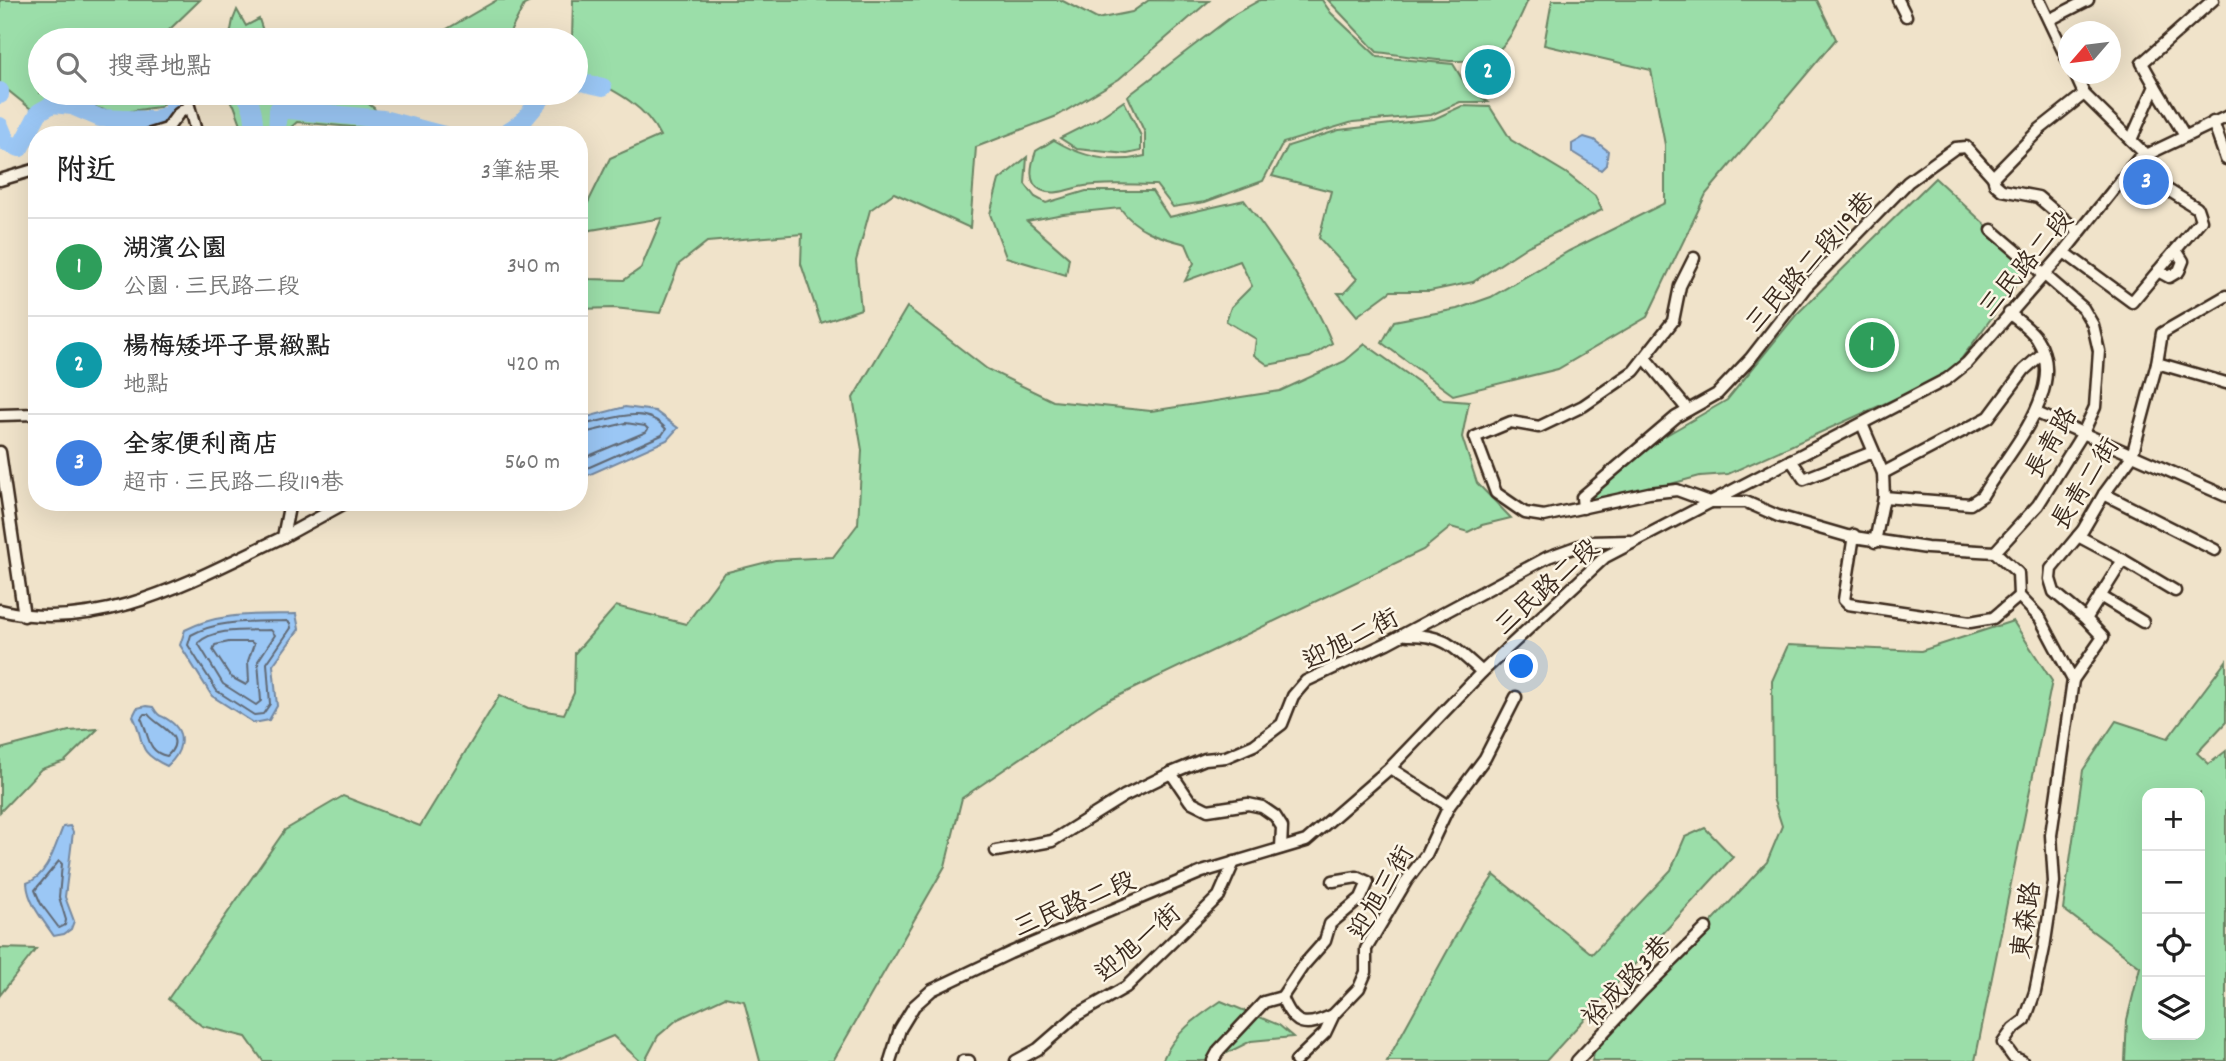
<!DOCTYPE html>
<html lang="zh-TW">
<head>
<meta charset="utf-8">
<style>
  :root { --surface:#fff; --page:#f2f2f2; --text:#222; --muted:#767676; --line:#e0e0e0; --accent:#ea580c }
  body { margin:0; font-family:Dekko,"LXGW WenKai TC",sans-serif; background:var(--page); color:var(--text) }
  .controls { position:absolute; right:21px; bottom:21px; display:grid; overflow:hidden; border-radius:14px; box-shadow:0 7px 28px #0002 }
  .controls button { width:63px; height:63px; display:grid; place-items:center; padding:0; border:0; border-bottom:2px solid var(--line); background:var(--surface); color:var(--text); font:35px sans-serif }
  .compass { position:absolute; left:2058px; top:21px; width:63px; height:63px; border-radius:50%; background:var(--surface); box-shadow:0 7px 28px #0002; rotate:242deg }
  .you { position:absolute; left:1522px; top:667px; width:24px; height:24px; margin:-18px; border:5px solid #fff; border-radius:50%; background:#1a73e8; box-shadow:0 0 0 10px #1a73e833 }
  .badge { display:grid; place-items:center; width:46px; height:46px; border-radius:50%; background:var(--accent); color:#fff; font-size:23px; font-weight:700 }
  .pin { position:absolute; translate:-50% -50%; border:4px solid #fff; box-shadow:0 2px 7px #0006 }
  .list { margin:0; padding:0; list-style:none }
  h2 { display:flex; justify-content:space-between; align-items:center; height:91px; margin:0; padding:0 28px; font-size:30px }
  h2 small { font-size:23px; font-weight:400; color:var(--muted) }
  .list li { display:grid; grid-template-columns:46px 1fr auto; gap:21px; align-items:center; box-sizing:border-box; height:98px; padding:0 28px; border-top:2px solid var(--line) }
  .list b { display:block; font-size:26px; white-space:nowrap }
  .list p { margin:0; font-size:23px; white-space:nowrap; color:var(--muted) }
  .list em { font-size:23px; font-style:normal; color:var(--muted) }
  .icon { flex:none; width:38px; height:38px; fill:none; stroke:currentColor; stroke-width:2; stroke-linecap:round; stroke-linejoin:round }
  .map { position:relative; flex:none; width:2226px; height:1061px; overflow:hidden }
  .search { position:absolute; background:var(--surface); box-shadow:0 7px 28px #0002; left:28px; top:28px; width:560px; height:77px; display:flex; align-items:center; gap:18px; box-sizing:border-box; padding:0 24px; border-radius:38px; color:var(--muted); font-size:26px }
  .panel { position:absolute; background:var(--surface); box-shadow:0 7px 28px #0002; left:28px; top:126px; width:560px; height:385px; border-radius:28px }
  .map>svg:first-child { display:block }
</style>
</head>
<body>
<div class="map">
<svg width="2226" height="1061" viewBox="0 0 2226 1061">
  <rect width="100%" height="100%" fill="#f0e3ca"/>
  <filter id="ink" filterUnits="userSpaceOnUse"><feTurbulence type="fractalNoise" baseFrequency=".0143" numOctaves="2"/><feDisplacementMap in="SourceGraphic" scale="14" xChannelSelector="R" yChannelSelector="G"/><feConvolveMatrix kernelMatrix="1 2 1 2 8 2 1 2 1" color-interpolation-filters="sRGB"/></filter>
  <g filter="url(#ink)">
    <g fill="#9bdea9" stroke="#6b8464" stroke-width="2" fill-rule="evenodd">
      <path d="M0,0H200L167,32V40H40V93H173L160,107C145,108 124,114 109,111C72,103 72,83 31,109L0,84Z"/>
      <polygon points="497,0 534,0 524,5 506,40 428,40"/>
      <path d="M573,0H1061L1097,19L1132,12L1149,0L1209,1L1119,79L1057,116L976,147L970,228L894,193L870,210L856,261L861,309L821,323L801,264L802,234L707,242L679,264L660,313L614,308L579,309V267L589,279L624,280L641,268L662,218L579,232V221L610,158L660,136C644,102 608,88 576,71V40H572Z"/>
      <path d="M1260,0H1322L1331,13L1378,57L1453,64L1466,85L1488,102H1460L1431,115L1353,122L1283,143L1263,181L1205,202L1173,207L1156,185C1132,185 1103,182 1079,187C1067,190 1053,196 1041,190C1026,183 1032,162 1036,151L1054,140C1082,157 1113,164 1145,156V133L1128,96L1235,14Z"/>
      <path d="M1328,0H1528C1520,18 1510,44 1492,55C1467,69 1406,55 1377,52Z"/>
      <polygon points="1552,0 1817,0 1836,39 1706,194 1647,317 1558,369 1453,395 1382,343 1394,321 1457,309 1491,297 1569,251 1665,203 1665,145 1651,70 1544,45"/>
      <polygon points="237,10 246,26 259,19 266,40 229,40 233,20"/>
      <polygon points="221,93 354,93 374,108 386,130 297,122 289,129 286,135 245,135 234,105"/>
      <polygon points="1124,101 1141,136 1141,151 1127,154 1077,149 1060,138 1096,120"/>
      <polygon points="1462,106 1490,107 1511,140 1566,173 1595,196 1602,210 1528,246 1473,282 1430,291 1391,291 1357,316 1338,293 1344,293 1357,279 1319,238 1331,191 1272,176 1288,146 1339,130 1434,119"/>
      <path d="M1027,157L1025,184L1035,197L1046,203L1086,191H1152L1169,217L1244,200C1275,241 1313,295 1332,343L1310,357L1268,365L1254,355L1256,339L1226,321L1231,307L1252,286L1240,261L1185,281L1194,263L1186,244C1159,237 1137,231 1120,208L1063,214L1027,221L1069,258L1066,275L1006,257L990,214L999,180Z"/>
      <polygon points="1935,178 2030,266 1950,374 1728,474 1700,476 1641,492 1585,501 1663,437 1727,400 1796,315"/>
      <polygon points="907,307 987,369 1053,401 1151,411 1280,391 1345,361 1365,344 1444,400 1469,402 1462,437 1477,483 1511,518 1482,525 1468,532 1451,527 1423,550 1099,705 962,798 945,866 833,1061 760,1061 744,1001 725,997 678,1019 658,1036 645,1061 640,1061 613,1036 554,1061 263,1061 246,1037 202,1026 168,999 285,830 343,796 420,826 500,695 528,708 564,714 574,693 575,653 616,606 686,624 724,573 775,560 833,557 858,524 862,450 853,398"/>
      <polygon points="2013,621 2052,681 1975,1061 1592,1061 1595,1048 1767,862 1782,826 1773,798 1772,681 1788,645 1921,651"/>
      <path d="M2226,661V722L2197,753L2209,764L2226,751V1061H2125L2127,1020L2140,967L2063,909L2083,770L2116,721L2168,738ZM2147,793H2200V1035H2147Z"/>
      <polygon points="98,729 65,761 41,769 0,812 0,749 69,731"/>
      <polygon points="1705,828 1733,857 1546,1061 1387,1061 1465,919 1494,875 1592,954 1671,870 1685,837"/>
      <polygon points="0,948 36,949 0,995"/>
      <path d="M1221,1001L1279,1025L1293,1037L1251,1041L1211,1061H1162C1174,1033 1196,1018 1221,1001Z"/>
    </g>
    <g fill="#9bc7f5" stroke="#75889f" stroke-width="2">
      <polygon points="1584,137 1594,140 1608,151 1606,165 1601,170 1572,152 1572,144"/>
      <polygon points="625,407 655,411 678,428 667,440 584,477 579,475 579,419"/>
      <path d="M296,614L299,629L273,665L277,706L269,720L254,723L212,696L180,645L185,630C220,612 258,615 296,614Z"/>
      <path d="M146,706L153,707C160,719 161,714 170,721C188,734 181,754 167,766C134,751 146,742 133,716L137,708Z"/>
      <path d="M70,826L73,832L65,897L74,921L71,929L64,934L54,936C43,920 28,903 27,883C48,876 55,846 63,827Z"/>
    </g>
    <g fill="none" stroke-linecap="round" stroke-linejoin="round">
      <g stroke="#616974" stroke-width="2">
        <path d="M579,425C608,422 643,402 666,429L662,435L585,469H579"/>
        <polyline points="579,434 626,423 645,426 648,429 646,432 579,460"/>
        <path d="M287,621L290,623L291,628L267,663L270,704L263,714L254,715L217,691L188,645L191,635C220,619 255,622 287,621Z"/>
        <path d="M271,630L275,635L258,661L261,701L256,705L223,684L198,643C215,627 249,631 271,630Z"/>
        <polygon points="229,642 251,642 254,644 248,661 249,682 246,685 231,677 213,650 215,645"/>
        <path d="M144,714H148C157,727 189,735 167,756C146,752 149,733 141,718Z"/>
        <polygon points="59,861 62,864 59,897 66,920 65,925 59,928 41,904 35,890"/>
      </g>
      <g stroke="#9bc7f5" stroke-width="18">
        <polyline points="576,81 603,87"/>
        <polyline points="0,91 0,95"/>
        <path d="M243,93C254,104 254,120 255,135"/>
        <polyline points="0,126 7,143 20,148 39,112 53,104 72,106 100,118 155,120 169,114 184,93"/>
        <polyline points="277,135 278,109 383,119 444,135"/>
        <polyline points="502,135 522,122 546,93"/>
      </g>
      <defs>
        <g id="street">
          <polyline points="1898,0 1906,16"/>
          <polyline points="2039,0 2068,61"/>
          <polyline points="2049,20 2088,0"/>
          <polyline points="2075,74 2084,94 2146,155"/>
          <polyline points="2155,86 2185,136"/>
          <polyline points="2213,122 2226,159"/>
          <polyline points="148,135 167,129 178,114 189,106 197,135"/>
          <polyline points="2131,140 2155,86 2142,63 2213,0"/>
          <polyline points="1993,177 2040,129 2084,94"/>
          <polyline points="0,180 37,169"/>
          <polyline points="1992,230 2083,308 2093,325 2099,351 2095,407 2083,433 2038,505 1995,552"/>
          <polyline points="2064,252 2132,302 2201,220 2197,208 2131,167"/>
          <polyline points="1694,258 1680,286 1673,321 1634,371 1583,406 1539,427 1511,422 1475,437 1496,493 1525,513 1544,516 1649,493 1677,490 1710,502 1746,502 1778,516 1847,536 1927,548 1995,552 2018,573 2019,596 2040,618 2073,680 2051,835 2054,882 2044,948 2035,992 2025,1020 2013,1029 2003,1043 2013,1057 2022,1061"/>
          <polyline points="2158,271 2169,277 2179,271 2183,261 2176,250"/>
          <polyline points="1645,358 1688,410"/>
          <polyline points="2157,363 2162,333 2226,296"/>
          <polyline points="2037,413 2226,496"/>
          <polyline points="0,415 37,414"/>
          <polyline points="1862,424 1883,473 1884,497 1875,542"/>
          <polyline points="0,452 24,616"/>
          <polyline points="1791,460 1804,479 1873,452"/>
          <polyline points="1883,473 1989,417 2024,370 2043,353"/>
          <polyline points="2104,494 2215,550"/>
          <path d="M1884,497L1970,504L1982,496C2005,456 2070,389 2037,339C2031,329 2018,321 2009,313"/>
          <polyline points="1583,508 1582,497 1676,417 1717,394 1750,359 1806,287 1908,182 1955,148 1966,147 1993,177 1995,184 2002,190 2038,197 2079,232"/>
          <polyline points="1854,535 1844,600 1848,604 1970,622 1993,618 2019,596"/>
          <polyline points="2078,536 2123,560 2086,619"/>
          <polyline points="283,537 347,502"/>
          <polyline points="2123,560 2175,591"/>
          <polyline points="2100,596 2143,622"/>
          <path d="M0,610C100,635 196,578 283,537L290,502"/>
          <path d="M1407,635C1445,634 1455,648 1482,672"/>
          <polyline points="2073,680 2103,637 2086,619 2054,592 2050,579 2051,569 2083,530 2104,494 2132,456 2157,363 2226,383"/>
          <polyline points="1171,773 1190,801 1208,810 1248,804 1262,807 1275,816 1282,827 1281,848"/>
          <polyline points="1449,806 1485,758 1516,697"/>
          <polyline points="996,851 1052,841 1124,796 1171,773 1205,759 1226,757 1254,745 1282,724 1293,696 1306,681 1387,643 1548,557 1590,542 1630,541"/>
          <polyline points="1282,997 1302,967 1325,941 1330,924 1361,898 1368,882 1357,877 1333,881"/>
          <polyline points="890,1061 900,1029 914,1006 932,990 1010,953 1202,872 1306,841 1390,768 1482,672 1605,557 1947,379 1967,363 2064,252 2138,159 2226,117"/>
          <polyline points="963,1061 969,1061"/>
          <polyline points="1016,1061 1038,1049 1077,1015 1126,987 1219,896 1234,862"/>
          <path d="M1213,1061L1219,1050L1264,1002L1282,997C1294,1027 1305,1028 1333,1015"/>
          <polyline points="1296,1061 1325,1033 1334,1014 1359,988 1366,972 1366,949 1407,880 1426,855 1449,806 1390,768"/>
          <polyline points="1577,1061 1641,992 1706,928"/>
        </g>
      </defs>
      <use href="#street" stroke="#3b2a1e" stroke-width="15"/>
      <use href="#street" stroke="#fcf5e5" stroke-width="10"/>
    </g>
  </g>
  <g text-anchor="middle" stroke-width="5" stroke-linejoin="round" paint-order="stroke">
    <g font-size="26" fill="#3b2a1e" stroke="#fcf5e5">
      <text transform="translate(1809 261) rotate(-48)" y="9">三民路二段119巷</text>
      <text transform="translate(2025 263) rotate(-50)" y="9">三民路二段</text>
      <text transform="translate(2050 442) rotate(-60)" y="9">長青路</text>
      <text transform="translate(2084 483) rotate(-58)" y="9">長青二街</text>
      <text transform="translate(1546 586) rotate(-42)" y="9">三民路二段</text>
      <text transform="translate(1350 638) rotate(-27)" y="9">迎旭二街</text>
      <text transform="translate(1380 892) rotate(-60)" y="9">迎旭三街</text>
      <text transform="translate(1074 903) rotate(-23)" y="9">三民路二段</text>
      <text transform="translate(2025 920) rotate(-82)" y="9">東森路</text>
      <text transform="translate(1137 942) rotate(-41)" y="9">迎旭一街</text>
      <text transform="translate(1626 980) rotate(-46)" y="9">裕成路3巷</text>
    </g>
  </g>
</svg>
<div class="controls">
<button>+</button>
<button>−</button>
<button><svg class="icon" aria-label="locate" viewBox="0 0 24 24"><circle cx="12" cy="12" r="6"/><path d="M12 2v4M12 18v4M2 12h4M18 12h4"/></svg></button>
<button><svg class="icon" aria-label="layers" viewBox="0 0 24 24"><path d="M12 4l9 5-9 5-9-5zM3 14l9 5 9-5"/></svg></button>
</div>
<svg class="compass" viewBox="-18 -18 36 36"><path d="M0-13l5 13h-10z" fill="#e53935"/><path d="M0 13l5-13h-10z" fill="#767676"/></svg>
<div class="you"></div>
<div class="pin badge" style="left:1872px;top:345px;background:#2e9e5b">1</div>
<div class="pin badge" style="left:1488px;top:72px;background:#0f9aa8">2</div>
<div class="pin badge" style="left:2146px;top:182px;background:#3f7fe0">3</div>
<div class="search"><svg class="icon" aria-label="search" viewBox="0 0 24 24"><circle cx="10" cy="10" r="6"/><path d="M15 15l6 6"/></svg>搜尋地點</div>
<section class="panel">
<h2>附近<small>3筆結果</small></h2>
<ul class="list">
<li><span class="badge" style="background:#2e9e5b">1</span><div><b>湖濱公園</b><p>公園 · 三民路二段</p></div><em>340 m</em></li>
<li><span class="badge" style="background:#0f9aa8">2</span><div><b>楊梅矮坪子景緻點</b><p>地點</p></div><em>420 m</em></li>
<li><span class="badge" style="background:#3f7fe0">3</span><div><b>全家便利商店</b><p>超市 · 三民路二段119巷</p></div><em>560 m</em></li>
</ul>
</section>
</div>
</body>
</html>
